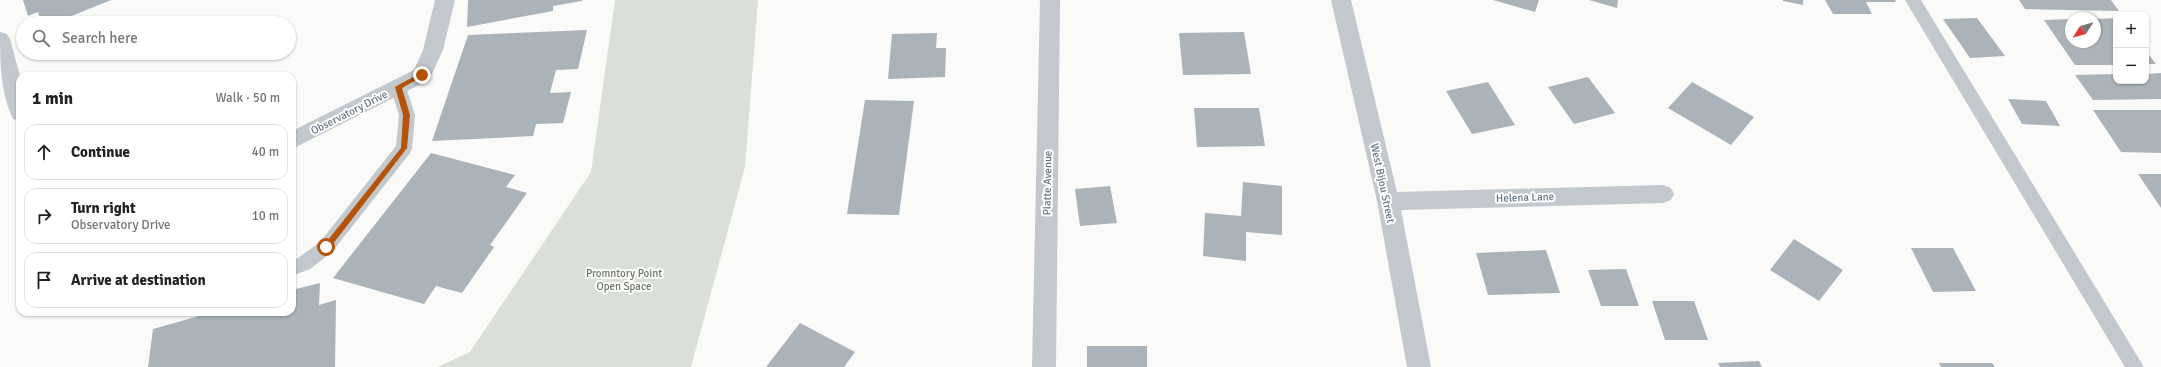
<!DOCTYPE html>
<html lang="en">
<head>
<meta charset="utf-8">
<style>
  :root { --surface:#fff; --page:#f6f6f6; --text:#222; --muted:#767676; --line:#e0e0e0 }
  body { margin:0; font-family:Signika,sans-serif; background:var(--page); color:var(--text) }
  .controls { position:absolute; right:12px; top:12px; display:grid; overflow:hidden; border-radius:8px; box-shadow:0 1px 3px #0004 }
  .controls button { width:36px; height:36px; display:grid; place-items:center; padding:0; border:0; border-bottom:1px solid var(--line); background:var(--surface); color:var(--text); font:20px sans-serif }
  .compass { position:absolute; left:2065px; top:12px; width:36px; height:36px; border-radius:50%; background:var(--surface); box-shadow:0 1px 3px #0004; rotate:234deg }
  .stop { position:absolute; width:12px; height:12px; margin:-9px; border:3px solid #b45309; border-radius:50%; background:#fff }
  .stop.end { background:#b45309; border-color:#fff; box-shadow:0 1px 4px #0008 }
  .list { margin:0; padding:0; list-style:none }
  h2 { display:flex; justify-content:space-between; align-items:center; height:52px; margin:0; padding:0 16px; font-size:17px }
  h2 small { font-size:13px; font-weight:400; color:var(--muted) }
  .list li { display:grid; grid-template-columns:26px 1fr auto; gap:12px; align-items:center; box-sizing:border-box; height:56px; margin:0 8px 8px; padding:0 8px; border:1px solid var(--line); border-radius:12px }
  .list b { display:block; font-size:15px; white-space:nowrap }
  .list p { margin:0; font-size:13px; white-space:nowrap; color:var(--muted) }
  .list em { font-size:13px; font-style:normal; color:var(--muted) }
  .icon { flex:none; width:22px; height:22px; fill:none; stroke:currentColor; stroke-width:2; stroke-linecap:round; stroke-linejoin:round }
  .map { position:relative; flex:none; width:2161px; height:367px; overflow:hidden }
  .search { position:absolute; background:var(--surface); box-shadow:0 1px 3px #0004; left:16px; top:16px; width:280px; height:44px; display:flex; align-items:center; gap:10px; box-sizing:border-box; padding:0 14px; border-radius:22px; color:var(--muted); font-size:15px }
  .panel { position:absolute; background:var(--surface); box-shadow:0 1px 3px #0004; left:16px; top:72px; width:280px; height:244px; border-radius:12px }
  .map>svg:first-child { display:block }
</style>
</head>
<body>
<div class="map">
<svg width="2161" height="367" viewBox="0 0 2161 367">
  <rect width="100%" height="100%" fill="#fafaf8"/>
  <polygon fill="#dadfd7" points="615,0 758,0 745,167 691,367 438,367 470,352 591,172"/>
  <g fill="#aab3b9">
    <polygon points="23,0 111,0 54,23 42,23 38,12 28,16"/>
    <polygon points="468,0 582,0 582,1 553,6 553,11 467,27"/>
    <polygon points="1493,0 1539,0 1535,12"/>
    <polygon points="1589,0 1618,0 1617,8"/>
    <polygon points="1783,0 1803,0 1803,5 1783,1"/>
    <polygon points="1825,0 1895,0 1896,2 1866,2 1872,14 1833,14"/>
    <polygon points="2019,0 2111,0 2119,11 2025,9"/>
    <polygon points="1977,18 2005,56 1970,58 1943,19"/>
    <polygon points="2116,18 2116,65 2075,65 2044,20 2071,19 2071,42 2095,42 2095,19"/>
    <polygon points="587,30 578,69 556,70 550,93 571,92 563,123 536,124 533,136 432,141 468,35"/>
    <polygon points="1244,32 1251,74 1183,75 1179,33"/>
    <polygon points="937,33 936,48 946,48 945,77 888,79 892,34"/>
    <polygon points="2146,51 2156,64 2146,64"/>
    <polygon points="2161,73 2161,99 2093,100 2075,75 2116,74 2116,81 2146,81 2146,74"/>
    <polygon points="1588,77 1615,113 1574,124 1548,87"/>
    <polygon points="1488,82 1515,125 1472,134 1446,91"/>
    <polygon points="1692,82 1754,117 1731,145 1668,108"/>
    <polygon points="2008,99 2046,101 2060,126 2022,124"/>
    <polygon points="865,100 914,101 899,215 847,214"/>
    <polygon points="1194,108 1259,108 1265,146 1197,147"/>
    <polygon points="2093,110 2161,110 2161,153 2121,152"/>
    <polygon points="431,153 515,175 506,187 527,193 490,245 494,247 462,293 436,286 424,304 333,278"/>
    <polygon points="2138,174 2161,174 2161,208"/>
    <polygon points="1243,182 1282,186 1282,235 1246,232 1246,261 1203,256 1205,213 1241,216"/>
    <polygon points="1110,186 1117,223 1080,226 1075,189"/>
    <polygon points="1794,239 1843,270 1819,301 1770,270"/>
    <polygon points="1911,248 1953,248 1976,291 1933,292"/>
    <polygon points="1546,250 1560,293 1488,295 1476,253"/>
    <polygon points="1626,269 1639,306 1601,306 1588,270"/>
    <polygon points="320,283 319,305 336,300 335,367 148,367 153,329 213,312 292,312 292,290"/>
    <polygon points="1652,301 1694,301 1708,340 1665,340"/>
    <polygon points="800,323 855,352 844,367 766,367"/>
    <rect x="1087" y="346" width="60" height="21"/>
    <polygon points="1759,361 1762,367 1720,367 1718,363"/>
    <polygon points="1939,363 1992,363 1995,367 1941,367"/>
  </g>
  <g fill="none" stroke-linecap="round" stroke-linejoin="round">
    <g fill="#c3c8cc" fill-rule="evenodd">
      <polygon points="1905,0 1921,0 2144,367 2125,367"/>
      <polygon points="398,81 404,83 406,87 415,115 412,148 410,153 332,252 310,269 292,276 292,260 298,258 320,242 396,146 399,115 390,87 392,83"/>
    </g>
    <g fill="#c3c8cc" fill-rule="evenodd">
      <polygon points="435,0 455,0 443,50 429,80 292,149 292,131 414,70 423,50"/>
      <polygon points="1040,0 1060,0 1056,367 1032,367"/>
      <polygon points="1331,0 1351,0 1397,192 1663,185 1671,188 1674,194 1671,200 1663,203 1401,210 1431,367 1407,367 1377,201"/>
      <path d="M0,32L7,34L10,39L20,76V121L13,119C0,92 0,61 0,32Z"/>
    </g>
  </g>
  <polygon fill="#b45309" points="420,73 425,75 402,88 410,115 407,148 329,249 324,249 324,245 401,148 403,115 395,87"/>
  <g text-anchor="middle" stroke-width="4" stroke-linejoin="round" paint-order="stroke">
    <g font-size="11" fill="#657683" stroke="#fff">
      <text transform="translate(349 112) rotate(-27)" y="4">Observatory Drive</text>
      <text transform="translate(1047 183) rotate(-89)" y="4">Platte Avenue</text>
      <text transform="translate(1383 183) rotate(78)" y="4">West Bijou Street</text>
      <text transform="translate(1525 197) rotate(-2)" y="4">Helena Lane</text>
    </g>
    <g font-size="11" fill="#687a64" stroke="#fff">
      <text x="624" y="277">Promntory Point<tspan x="624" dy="13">Open Space</tspan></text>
    </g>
  </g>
</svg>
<div class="controls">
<button>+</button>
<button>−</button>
</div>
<svg class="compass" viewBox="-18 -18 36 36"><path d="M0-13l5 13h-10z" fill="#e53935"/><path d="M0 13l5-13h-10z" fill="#767676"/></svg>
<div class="stop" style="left:326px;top:247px"></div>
<div class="stop end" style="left:422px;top:75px"></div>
<div class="search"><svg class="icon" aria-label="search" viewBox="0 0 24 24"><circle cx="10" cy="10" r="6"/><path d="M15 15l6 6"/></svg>Search here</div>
<section class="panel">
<h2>1 min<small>Walk · 50 m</small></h2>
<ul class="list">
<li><svg class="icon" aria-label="ahead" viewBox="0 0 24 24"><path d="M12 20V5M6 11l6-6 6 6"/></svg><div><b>Continue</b></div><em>40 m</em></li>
<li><svg class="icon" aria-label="right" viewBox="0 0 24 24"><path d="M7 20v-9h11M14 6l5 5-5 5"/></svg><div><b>Turn right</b><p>Observatory Drive</p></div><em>10 m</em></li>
<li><svg class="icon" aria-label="arrive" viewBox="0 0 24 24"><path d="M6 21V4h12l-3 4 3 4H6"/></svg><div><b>Arrive at destination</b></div></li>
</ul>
</section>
</div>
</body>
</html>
